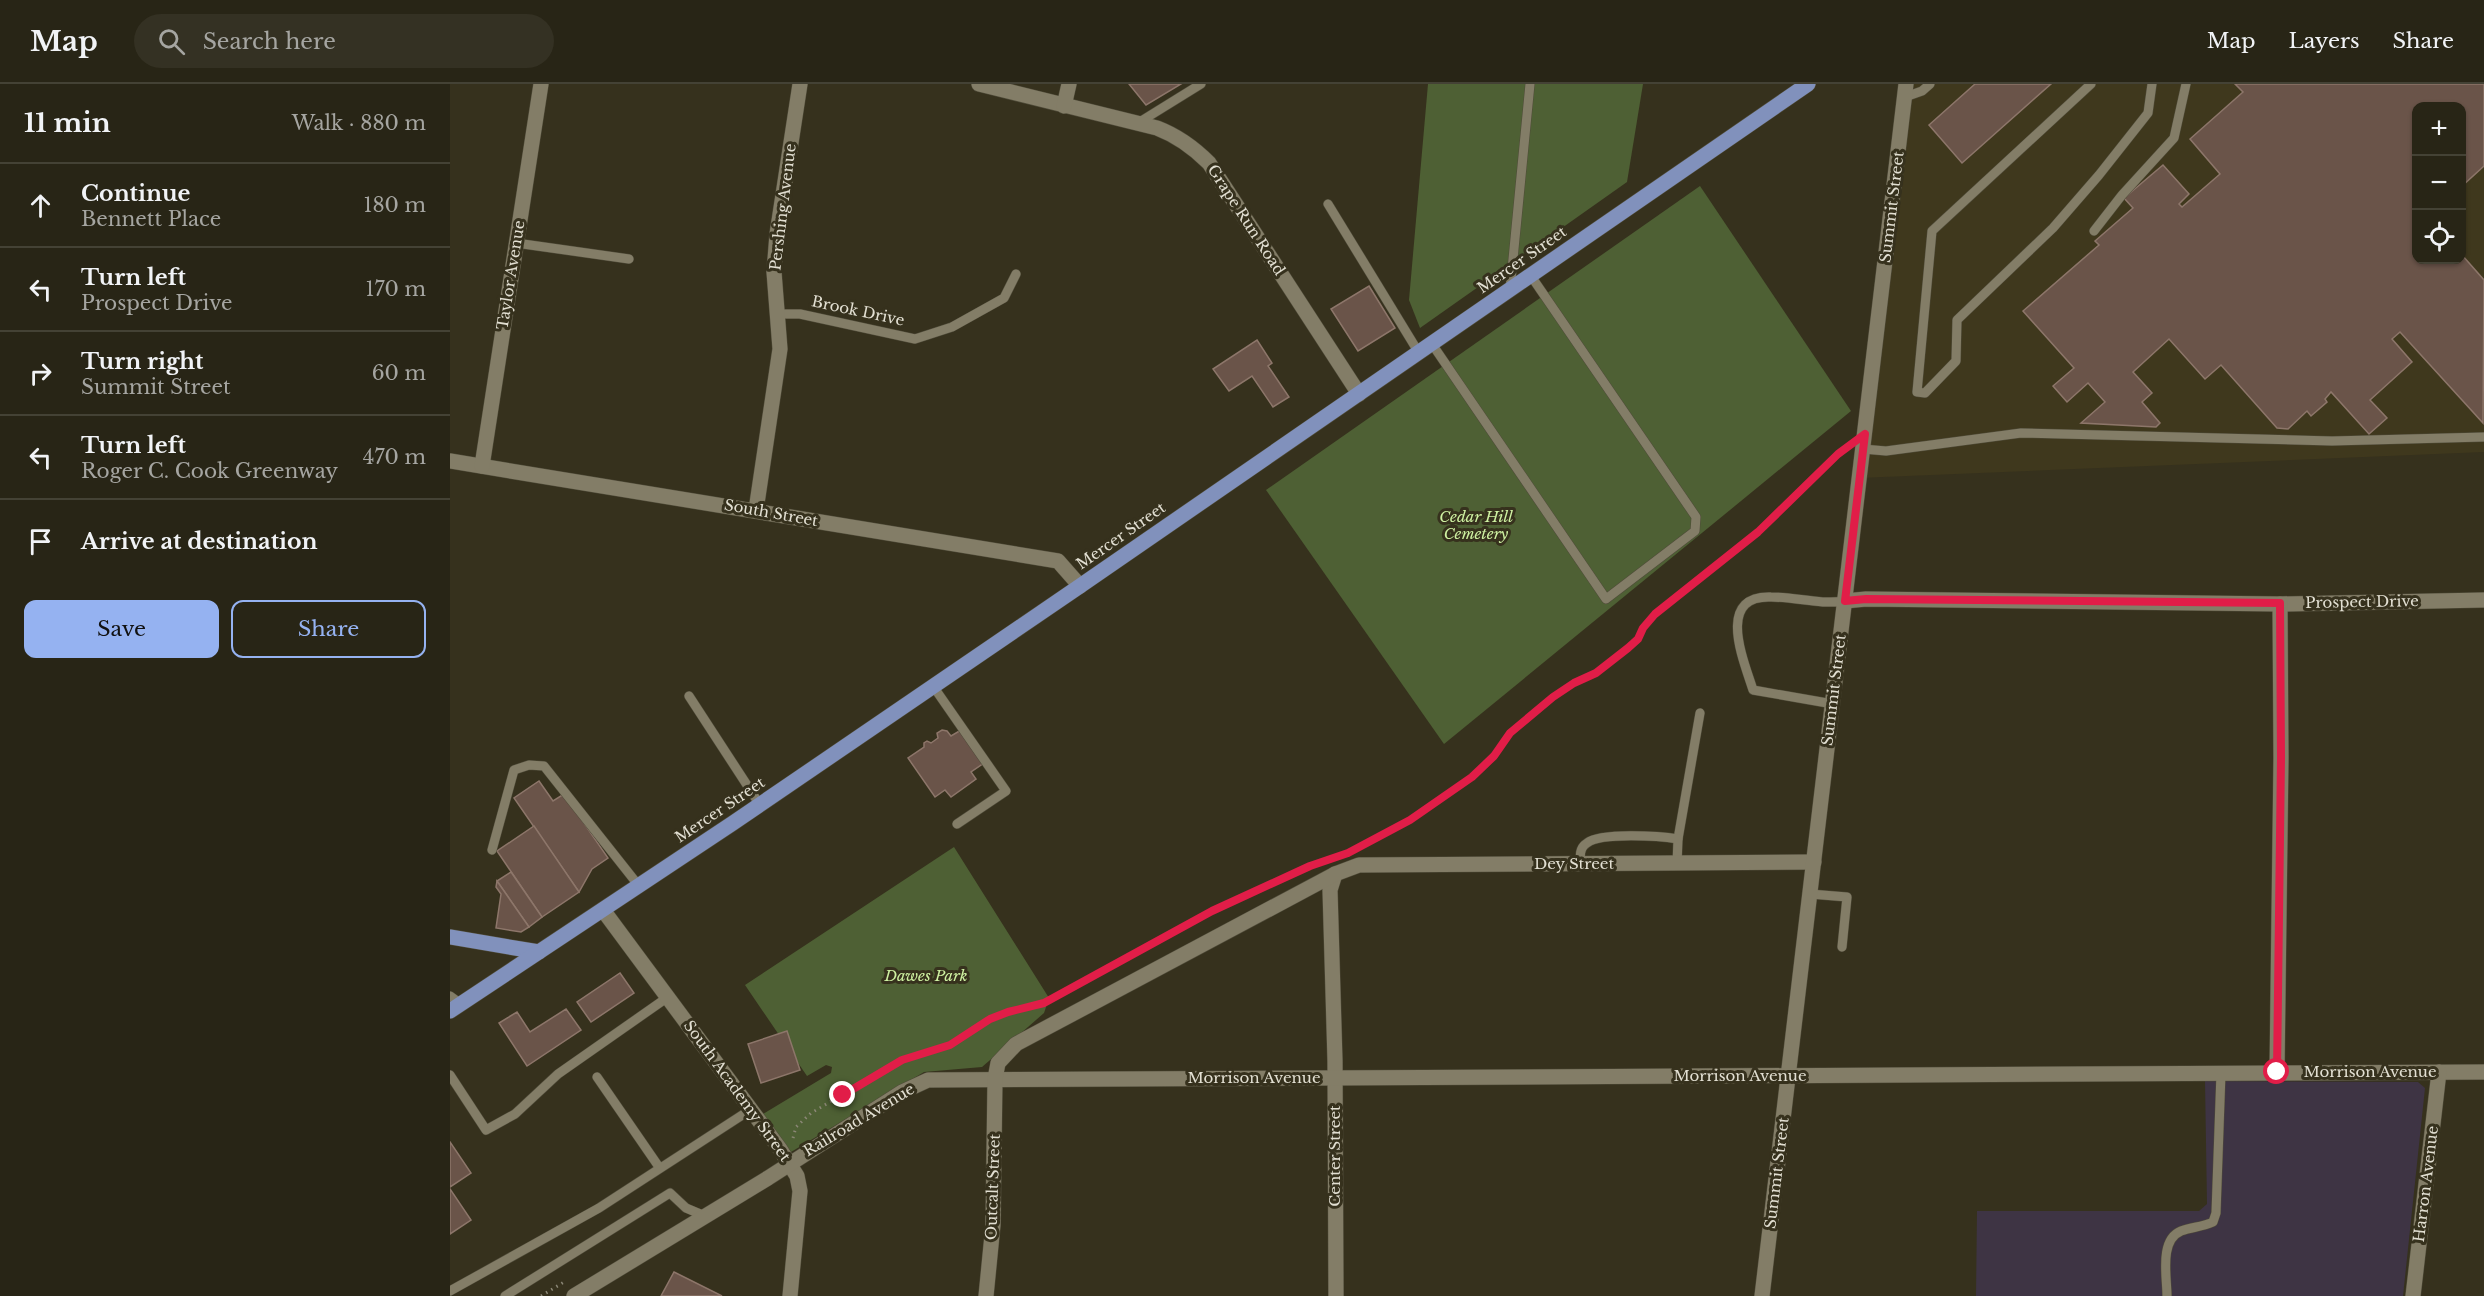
<!DOCTYPE html>
<html lang="en">
<head>
<meta charset="utf-8">
<style>
  :root { --surface:#282516; --page:#343123; --text:#f1f3f6; --muted:#a5a5a1; --line:#444235; --accent:#95b2f1 }
  body { margin:0; font-family:"Libre Baskerville",serif; background:var(--page); color:var(--text) }
  .controls { position:absolute; right:18px; top:18px; display:grid; overflow:hidden; border-radius:12px; box-shadow:0 2px 4px #0004 }
  .controls button { width:54px; height:54px; display:grid; place-items:center; padding:0; border:0; border-bottom:2px solid var(--line); background:var(--surface); color:var(--text); font:30px sans-serif }
  .stop { position:absolute; width:18px; height:18px; margin:-14px; border:4px solid #e11d48; border-radius:50%; background:#fff }
  .stop.end { background:#e11d48; border-color:#fff; box-shadow:0 2px 6px #0008 }
  .list { margin:0; padding:0; list-style:none }
  h2 { display:flex; justify-content:space-between; align-items:center; height:78px; margin:0; padding:0 24px; font-size:26px }
  h2 small { font-size:20px; font-weight:400; color:var(--muted) }
  .list li { display:grid; grid-template-columns:39px 1fr auto; gap:18px; align-items:center; box-sizing:border-box; height:84px; padding:0 24px; border-top:2px solid var(--line) }
  .list b { display:block; font-size:22px; white-space:nowrap }
  .list p { margin:0; font-size:20px; white-space:nowrap; color:var(--muted) }
  .list em { font-size:20px; font-style:normal; color:var(--muted) }
  .actions { display:flex; gap:12px; padding:18px 24px }
  .actions a { flex:1; padding:14px 0; border:2px solid var(--accent); border-radius:12px; text-align:center; font-size:21px; color:var(--accent) }
  .actions .main { background:var(--accent); color:#111 }
  .icon { flex:none; width:33px; height:33px; fill:none; stroke:currentColor; stroke-width:2; stroke-linecap:round; stroke-linejoin:round }
  .map { position:relative; flex:none; width:2034px; height:1212px; overflow:hidden }
  header { display:flex; align-items:center; gap:36px; box-sizing:border-box; height:84px; padding:0 30px; background:var(--surface); border-bottom:2px solid var(--line) }
  header strong { font-size:28px }
  nav { display:flex; gap:33px; margin-inline-start:auto; font-size:21px }
  .search { width:420px; height:54px; background:var(--page); display:flex; align-items:center; gap:15px; box-sizing:border-box; padding:0 21px; border-radius:33px; color:var(--muted); font-size:22px }
  main { display:flex }
  aside { flex:1; background:var(--surface) }
  .map>svg:first-child { display:block }
</style>
</head>
<body>
<header>
<strong>Map</strong>
<div class="search"><svg class="icon" aria-label="search" viewBox="0 0 24 24"><circle cx="10" cy="10" r="6"/><path d="M15 15l6 6"/></svg>Search here</div>
<nav><a>Map</a><a>Layers</a><a>Share</a></nav>
</header>
<main>
<aside>
<h2>11 min<small>Walk · 880 m</small></h2>
<ul class="list">
<li><svg class="icon" aria-label="ahead" viewBox="0 0 24 24"><path d="M12 20V5M6 11l6-6 6 6"/></svg><div><b>Continue</b><p>Bennett Place</p></div><em>180 m</em></li>
<li><svg class="icon" aria-label="left" viewBox="0 0 24 24"><path d="M17 20v-9H6M10 6l-5 5 5 5"/></svg><div><b>Turn left</b><p>Prospect Drive</p></div><em>170 m</em></li>
<li><svg class="icon" aria-label="right" viewBox="0 0 24 24"><path d="M7 20v-9h11M14 6l5 5-5 5"/></svg><div><b>Turn right</b><p>Summit Street</p></div><em>60 m</em></li>
<li><svg class="icon" aria-label="left" viewBox="0 0 24 24"><path d="M17 20v-9H6M10 6l-5 5 5 5"/></svg><div><b>Turn left</b><p>Roger C. Cook Greenway</p></div><em>470 m</em></li>
<li><svg class="icon" aria-label="arrive" viewBox="0 0 24 24"><path d="M6 21V4h12l-3 4 3 4H6"/></svg><div><b>Arrive at destination</b></div></li>
</ul>
<div class="actions"><a class="main">Save</a><a>Share</a></div>
</aside>
<div class="map">
<svg width="2034" height="1212" viewBox="0 0 2034 1212">
  <rect width="100%" height="100%" fill="#36311d"/>
  <path fill="#3f381d" fill-rule="evenodd" d="M1454,0H2034V368L1409,394ZM1966,22H2012V176H1966Z"/>
  <polygon fill="#3e3444" points="1755,997 1968,998 1975,1004 1953,1212 1526,1212 1527,1127 1749,1127 1757,1120"/>
  <g fill="#4e6034">
    <polygon points="978,0 1193,0 1177,98 970,244 959,216"/>
    <polygon points="1250,102 1401,327 994,660 816,406"/>
    <polygon points="504,763 599,914 594,929 532,983 474,988 341,1068 313,1030 381,989 382,983 376,981 357,992 295,901"/>
  </g>
  <g fill="#6a5449" stroke="#8d766a" stroke-width="1.5">
    <polygon points="679,0 731,0 696,21"/>
    <polygon points="1525,0 1601,0 1512,79 1479,41"/>
    <polygon points="1785,0 2034,0 2034,82 2012,102 2012,22 1966,22 1966,176 2012,176 2012,171 2034,196 2033,339 1950,248 1942,255 1962,278 1920,316 1937,334 1919,350 1881,308 1875,315 1877,318 1861,332 1857,327 1838,345 1827,344 1771,281 1755,295 1719,255 1683,288 1702,309 1692,318 1710,339 1706,343 1631,339 1655,318 1638,299 1617,318 1603,302 1624,284 1573,227 1649,161 1645,157 1683,124 1674,114 1713,81 1739,110 1729,120 1732,123 1770,90 1740,55 1793,8"/>
    <polygon points="919,202 945,244 908,267 881,225"/>
    <polygon points="807,256 822,279 818,282 839,313 823,323 802,292 779,307 763,285"/>
    <polygon points="492,646 497,647 501,652 511,646 534,679 521,688 526,695 501,713 495,706 485,713 458,674 474,663 474,659 477,657 481,659 488,654 487,649"/>
    <polygon points="89,697 103,717 114,710 158,774 142,785 129,808 64,714"/>
    <polygon points="84,742 129,808 92,833 47,767"/>
    <polygon points="61,788 92,833 79,843 47,797"/>
    <polygon points="47,797 79,843 71,848 46,844 51,810 46,803"/>
    <polygon points="170,889 184,909 141,938 127,918"/>
    <polygon points="116,925 131,946 77,982 49,939 67,928 80,948"/>
    <polygon points="337,947 350,986 311,999 298,960"/>
    <polygon points="0,1058 21,1089 0,1103"/>
    <polygon points="0,1105 21,1136 0,1150"/>
    <polygon points="224,1188 272,1212 211,1212"/>
  </g>
  <g fill="none" stroke-linecap="round" stroke-linejoin="round">
    <defs>
      <g id="service">
        <polyline points="1641,0 1482,147 1467,308 1475,309 1506,277 1507,236 1603,144 1649,91 1698,29 1702,0"/>
        <polyline points="1455,13 1472,7 1480,0"/>
        <polyline points="688,39 751,0"/>
        <polyline points="878,120 969,269"/>
        <polyline points="1644,147 1672,111 1724,54 1736,0"/>
        <polyline points="66,159 179,175"/>
        <polyline points="1060,206 1080,0"/>
        <polyline points="328,230 350,230 465,255 502,243 554,214 566,190"/>
        <polyline points="982,260 1156,515 1245,447 1246,433 1081,192"/>
        <polyline points="1413,365 1436,367 1571,349 1882,357 2034,353"/>
        <polyline points="483,602 556,707 507,740"/>
        <polyline points="239,612 310,721"/>
        <path d="M1383,620L1303,606C1294,577 1265,511 1321,513C1346,513 1370,521 1395,517"/>
        <polyline points="1228,755 1250,629"/>
        <polyline points="42,766 64,686 79,681 94,682 189,802"/>
        <path d="M1131,781C1130,772 1129,764 1137,759C1151,748 1210,752 1228,755L1227,780"/>
        <polyline points="1360,810 1397,813 1392,863"/>
        <polyline points="0,912 11,920"/>
        <polyline points="0,991 36,1046 65,1030 108,990 218,913"/>
        <polyline points="147,993 209,1083"/>
        <polyline points="0,1207 149,1124 300,1026"/>
        <polyline points="55,1212 220,1109 236,1124 255,1132"/>
        <path d="M1717,1212C1717,1193 1709,1156 1731,1147C1742,1143 1752,1143 1763,1138L1766,1129L1771,989"/>
      </g>
      <g id="minor">
        <path d="M529,0L707,44C728,52 743,63 759,79L909,310"/>
        <polyline points="614,22 619,0"/>
        <polyline points="0,377 608,477 630,502"/>
        <polyline points="32,382 91,0"/>
        <polyline points="306,426 330,265 324,188 327,150 350,0"/>
        <polyline points="1395,517 1416,515 1830,520 2034,516"/>
        <polyline points="885,790 880,806 885,977 886,1212"/>
        <polyline points="153,826 330,1065 347,1092 350,1107 340,1212"/>
        <polyline points="1827,988 1831,674 1830,520"/>
        <polyline points="124,1212 318,1094 452,1008 478,996 2034,988"/>
        <polyline points="536,1212 543,1141 545,995 548,979 566,960 885,790 909,781 1364,778"/>
        <polyline points="1312,1212 1456,0"/>
        <polyline points="1963,1212 1989,988"/>
      </g>
      <g id="primary">
        <polyline points="0,853 89,868"/>
        <polyline points="0,927 283,739 630,502 1358,0"/>
      </g>
    </defs>
    <use href="#service" stroke="#504c3a" stroke-width="10"/>
    <use href="#minor" stroke="#504c3a" stroke-width="16"/>
    <use href="#primary" stroke="#504c3a" stroke-width="16"/>
    <g stroke="#8b8776" stroke-width="3" stroke-dasharray="1.5 4.5" stroke-linecap="butt">
      <polyline points="907,764 960,736 1022,693 1044,672 1060,649 1103,613 1124,599 1146,589 1178,564 1188,555 1193,544 1205,530 1308,448 1397,363"/>
      <polyline points="343,1054 346,1043 361,1029 452,976 490,965 540,935 558,928 594,919 762,827 805,806 868,779"/>
      <polyline points="91,1212 114,1198"/>
    </g>
    <use href="#service" stroke="#837d67" stroke-width="9"/>
    <use href="#minor" stroke="#837d67" stroke-width="15"/>
    <use href="#primary" stroke="#8191bc" stroke-width="15"/>
  </g>
  <g fill="none" stroke-linecap="round" stroke-linejoin="round">
    <polyline stroke="#e11d48" stroke-width="8" points="393,1011 452,976 500,961 540,935 558,928 594,919 762,827 860,782 898,769 960,736 1022,693 1044,672 1060,649 1103,613 1124,599 1146,589 1178,564 1188,555 1193,544 1205,530 1308,448 1388,370 1415,350 1395,517 1416,515 1830,519 1831,674 1827,988"/>
  </g>
  <g text-anchor="middle" stroke-width="6" stroke-linejoin="round" paint-order="stroke">
    <g font-size="15" fill="#e2dfd2" stroke="#36311d">
      <text transform="translate(333 123) rotate(-83)" y="5">Pershing Avenue</text>
      <text transform="translate(1442 123) rotate(-83)" y="5">Summit Street</text>
      <text transform="translate(796 136) rotate(57)" y="5">Grape Run Road</text>
      <text transform="translate(1072 176) rotate(-35)" y="5">Mercer Street</text>
      <text transform="translate(61 191) rotate(-81)" y="5">Taylor Avenue</text>
      <text transform="translate(408 227) rotate(12)" y="5">Brook Drive</text>
      <text transform="translate(321 429) rotate(10)" y="5">South Street</text>
      <text transform="translate(671 452) rotate(-35)" y="5">Mercer Street</text>
      <text transform="translate(1912 518) rotate(-1)" y="5">Prospect Drive</text>
      <text transform="translate(1384 606) rotate(-83)" y="5">Summit Street</text>
      <text transform="translate(270 726) rotate(-34)" y="5">Mercer Street</text>
      <text x="1124" y="785">Dey Street</text>
      <text x="1920" y="993">Morrison Avenue</text>
      <text x="1290" y="997">Morrison Avenue</text>
      <text x="804" y="999">Morrison Avenue</text>
      <text transform="translate(287 1007) rotate(54)" y="5">South Academy Street</text>
      <text transform="translate(409 1036) rotate(-31)" y="5">Railroad Avenue</text>
      <text transform="translate(885 1072) rotate(-90)" y="5">Center Street</text>
      <text transform="translate(1327 1089) rotate(-83)" y="5">Summit Street</text>
      <text transform="translate(1976 1100) rotate(-83)" y="5">Harron Avenue</text>
      <text transform="translate(543 1103) rotate(-88)" y="5">Outcalt Street</text>
    </g>
    <g font-size="15" font-style="italic" fill="#cff2a2" stroke="#36311d">
      <text x="1026" y="438">Cedar Hill<tspan x="1026" dy="17">Cemetery</tspan></text>
      <text x="476" y="897">Dawes Park</text>
    </g>
  </g>
</svg>
<div class="controls">
<button>+</button>
<button>−</button>
<button><svg class="icon" aria-label="locate" viewBox="0 0 24 24"><circle cx="12" cy="12" r="6"/><path d="M12 2v4M12 18v4M2 12h4M18 12h4"/></svg></button>
</div>
<div class="stop" style="left:1827px;top:988px"></div>
<div class="stop end" style="left:393px;top:1011px"></div>
</div>
</main>
</body>
</html>
